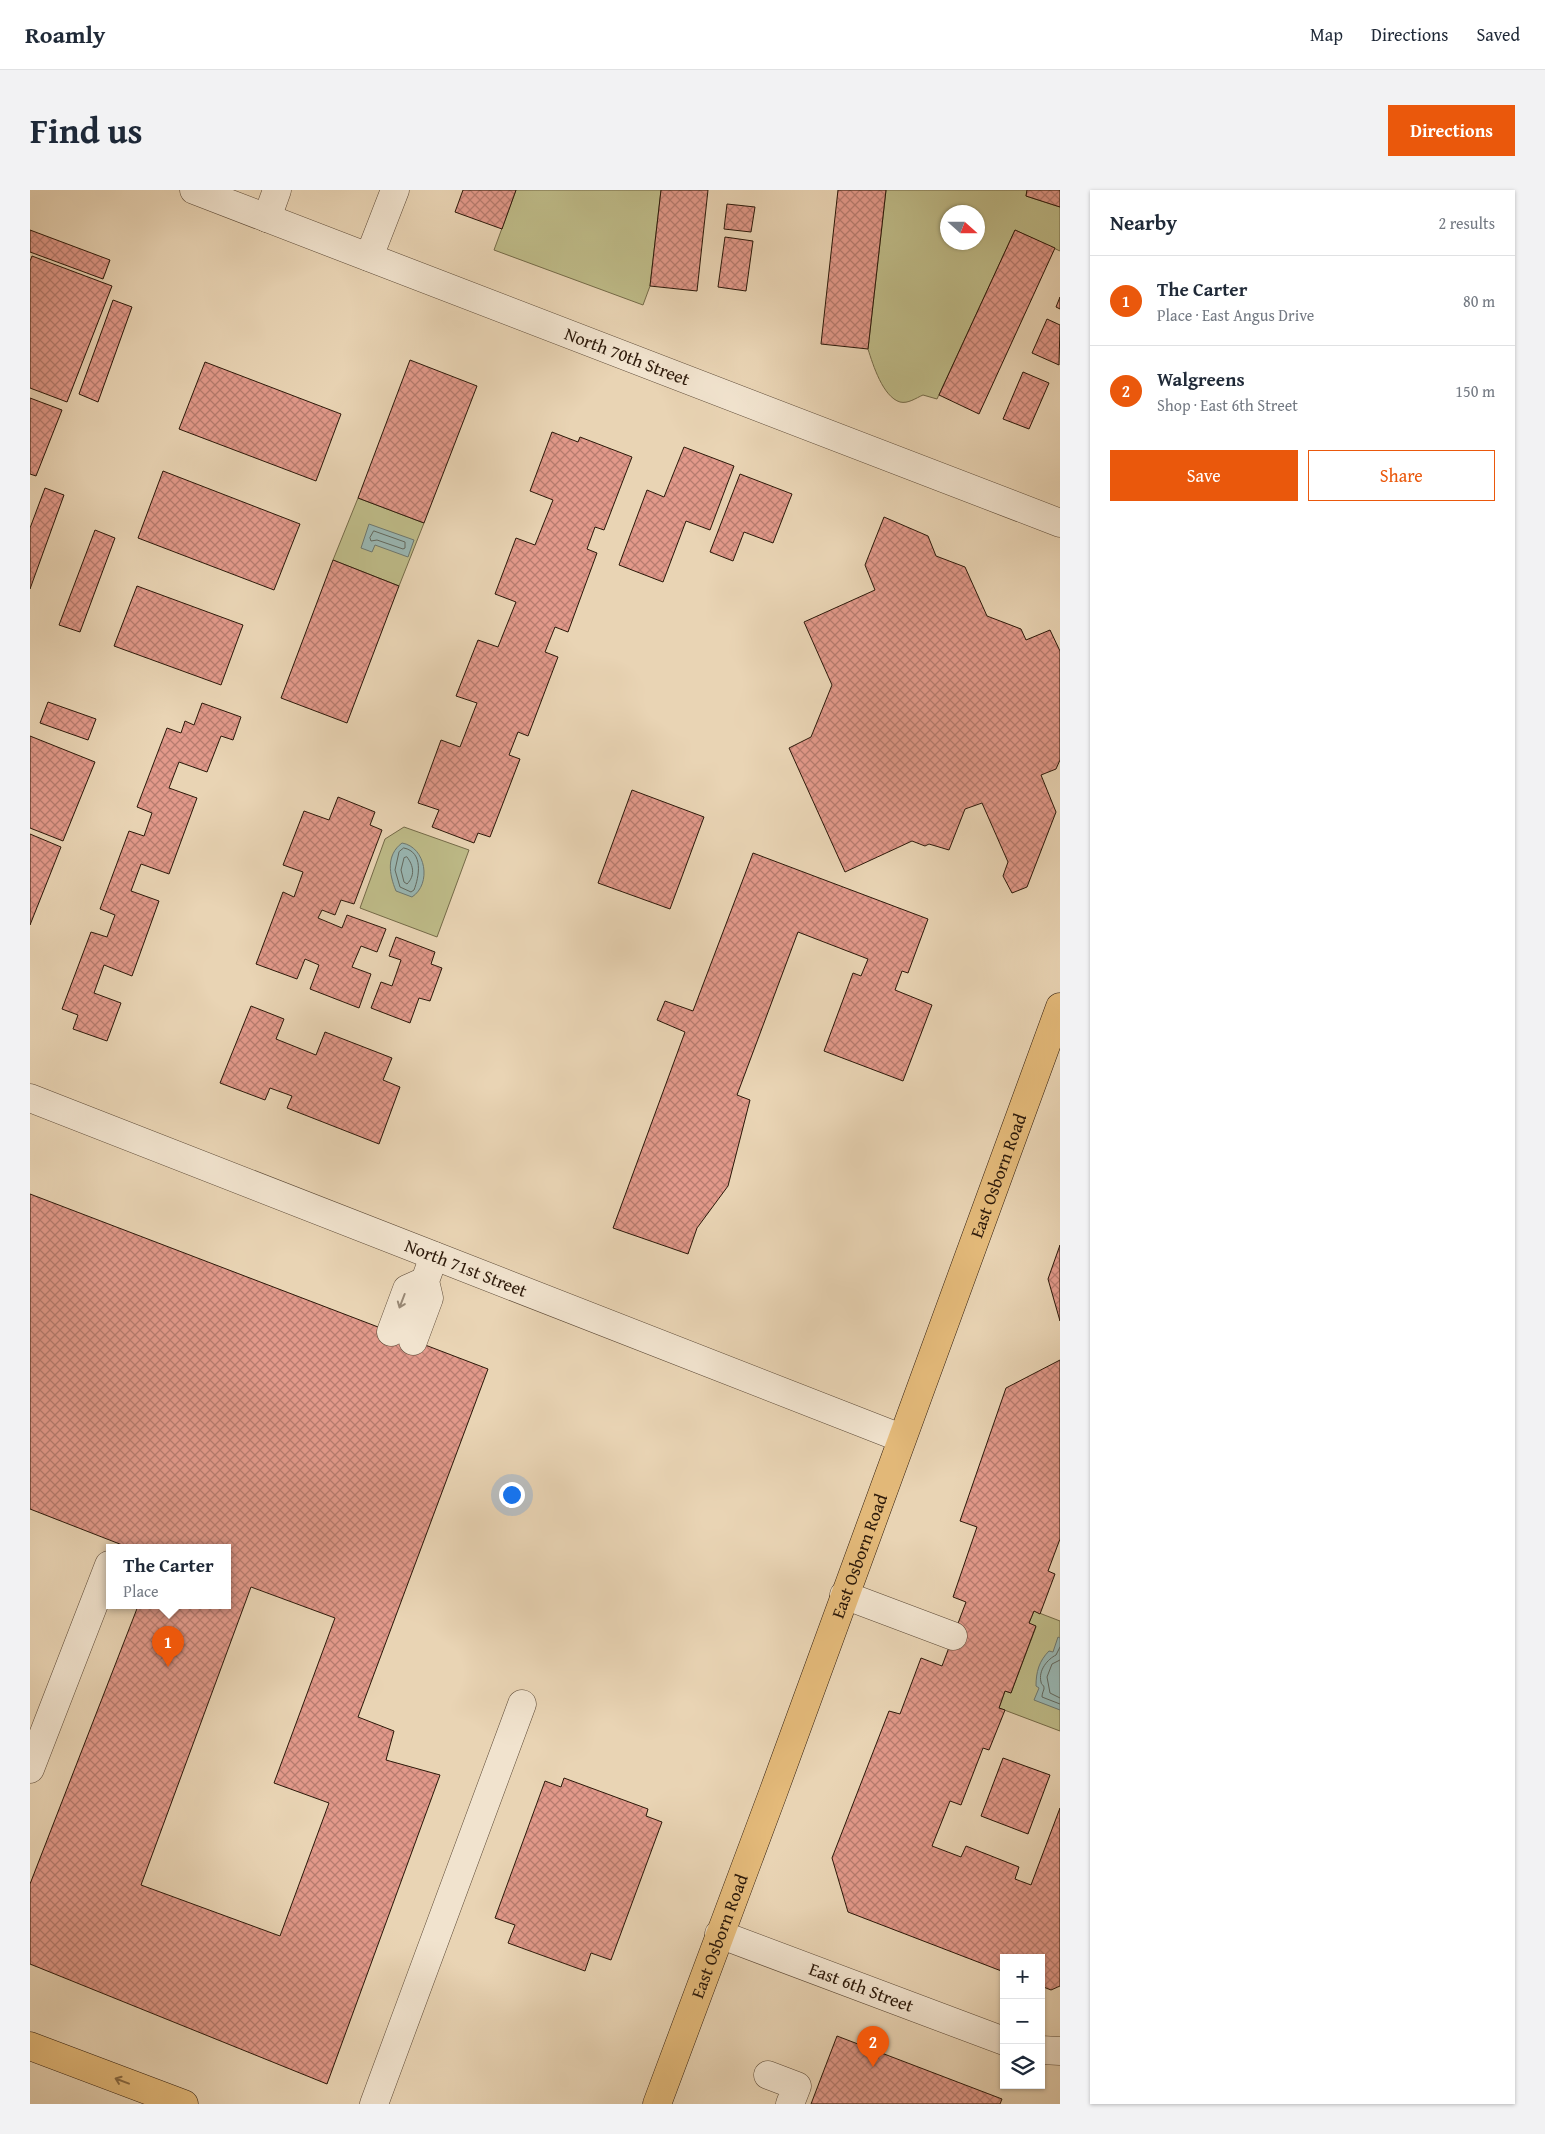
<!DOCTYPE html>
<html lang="en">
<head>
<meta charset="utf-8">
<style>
  :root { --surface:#fff; --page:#f2f2f3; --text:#1f2937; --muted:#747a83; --line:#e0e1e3; --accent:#ea580c }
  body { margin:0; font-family:"Gentium Book Plus",serif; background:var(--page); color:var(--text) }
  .controls { position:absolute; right:15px; bottom:15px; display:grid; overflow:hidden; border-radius:0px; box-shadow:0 1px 4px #0004 }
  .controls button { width:45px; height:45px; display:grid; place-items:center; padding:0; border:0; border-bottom:1px solid var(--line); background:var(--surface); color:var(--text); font:25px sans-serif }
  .compass { position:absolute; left:910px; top:15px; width:45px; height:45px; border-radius:50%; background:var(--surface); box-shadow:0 1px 4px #0004; rotate:111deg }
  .you { position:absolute; left:481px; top:1304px; width:18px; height:18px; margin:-12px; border:4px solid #fff; border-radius:50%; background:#1a73e8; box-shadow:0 0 0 8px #1a73e833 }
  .badge { display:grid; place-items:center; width:32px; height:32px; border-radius:50%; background:var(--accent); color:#fff; font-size:16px; font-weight:700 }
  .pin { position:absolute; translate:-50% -41px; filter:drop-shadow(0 1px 2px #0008) }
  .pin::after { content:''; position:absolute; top:26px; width:18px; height:15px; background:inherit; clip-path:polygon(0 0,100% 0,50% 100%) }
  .popup { position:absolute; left:76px; top:1354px; width:125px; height:65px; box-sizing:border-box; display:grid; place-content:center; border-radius:0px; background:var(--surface); filter:drop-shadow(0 1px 4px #0005); font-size:16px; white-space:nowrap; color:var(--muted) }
  .popup b { font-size:19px; color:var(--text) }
  .popup::after { content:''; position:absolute; left:50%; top:100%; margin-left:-10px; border:10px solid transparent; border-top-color:var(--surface) }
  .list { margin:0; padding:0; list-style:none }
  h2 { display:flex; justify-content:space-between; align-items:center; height:65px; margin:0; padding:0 20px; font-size:21px }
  h2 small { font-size:16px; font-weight:400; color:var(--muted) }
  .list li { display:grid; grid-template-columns:32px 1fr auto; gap:15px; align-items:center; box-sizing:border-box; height:90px; padding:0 20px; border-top:1px solid var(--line) }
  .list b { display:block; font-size:19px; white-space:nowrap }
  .list p { margin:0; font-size:16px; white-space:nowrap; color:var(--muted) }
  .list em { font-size:16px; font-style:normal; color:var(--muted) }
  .actions { display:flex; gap:10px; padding:15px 20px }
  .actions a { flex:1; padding:11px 0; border:1px solid var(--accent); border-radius:0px; text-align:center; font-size:18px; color:var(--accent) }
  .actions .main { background:var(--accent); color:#fff }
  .icon { flex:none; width:28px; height:28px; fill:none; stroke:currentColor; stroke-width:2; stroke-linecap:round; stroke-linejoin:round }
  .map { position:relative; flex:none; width:1030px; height:1914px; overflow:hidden; border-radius:0px }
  header { display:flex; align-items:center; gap:30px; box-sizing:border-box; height:70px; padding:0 25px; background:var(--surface); border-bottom:1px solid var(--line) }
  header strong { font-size:24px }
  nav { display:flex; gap:28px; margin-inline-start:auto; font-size:18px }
  .intro { display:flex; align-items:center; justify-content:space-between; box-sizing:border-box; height:120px; padding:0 30px }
  h1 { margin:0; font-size:35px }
  .button { padding:12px 22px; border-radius:0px; background:var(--accent); color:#fff; font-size:18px; font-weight:700 }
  main { display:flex; gap:30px; padding:0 30px }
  aside { flex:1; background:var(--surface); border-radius:0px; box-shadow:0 1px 4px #0004 }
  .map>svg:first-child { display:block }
</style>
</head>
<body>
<header>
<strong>Roamly</strong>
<nav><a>Map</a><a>Directions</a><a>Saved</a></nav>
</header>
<div class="intro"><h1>Find us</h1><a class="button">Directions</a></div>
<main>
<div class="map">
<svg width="1030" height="1914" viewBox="0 0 1030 1914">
  <defs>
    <pattern id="building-cross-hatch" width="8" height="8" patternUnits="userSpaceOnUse" patternTransform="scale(1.25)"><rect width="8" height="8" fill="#e2998a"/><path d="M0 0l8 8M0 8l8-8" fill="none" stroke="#b77c6f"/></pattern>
  </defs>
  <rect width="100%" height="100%" fill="#e9d4b4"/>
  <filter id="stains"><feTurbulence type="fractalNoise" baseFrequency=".004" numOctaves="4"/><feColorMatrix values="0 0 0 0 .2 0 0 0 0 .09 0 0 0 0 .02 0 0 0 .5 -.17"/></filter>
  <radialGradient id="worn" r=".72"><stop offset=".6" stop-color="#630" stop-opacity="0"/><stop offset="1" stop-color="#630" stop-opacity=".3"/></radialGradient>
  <g fill="#bebb88" stroke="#746a48" fill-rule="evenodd">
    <polygon points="486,0 631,0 620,96 613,115 464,60"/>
    <path d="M856,0H997L996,6L1030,17V61L985,40L907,209L893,205C886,208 878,214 870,212C853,207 843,175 838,159ZM918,22H948V52H918Z"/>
    <polygon points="328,308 394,333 369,396 303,370"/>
    <polygon points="374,637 439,660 407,747 330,718 355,649"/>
    <polygon points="1004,1421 1030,1431 1030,1541 969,1518 975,1501 981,1503 1006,1437 999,1433"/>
  </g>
  <g fill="#99b7b3" stroke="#6d776f">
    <polygon points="339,334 384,350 378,367 345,355 342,362 331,358"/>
    <path d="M372,653C396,657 402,694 382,707L366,701C359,684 356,665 372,653Z"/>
    <path d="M1028,1447L1030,1448V1520L1004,1510L1009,1498L1006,1496C1006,1482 1009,1471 1019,1461L1023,1462Z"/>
  </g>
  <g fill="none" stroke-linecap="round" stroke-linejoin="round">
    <g stroke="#62685e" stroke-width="1">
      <polygon points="344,341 375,352 375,358 373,359 347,350 341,351 340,348"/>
      <path d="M374,658C394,662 389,687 384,700L381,702L370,697L365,680L369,662Z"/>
      <path d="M377,667C384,676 385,686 377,694L374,692L371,680L374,668Z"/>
      <path d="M1030,1457L1026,1465C1018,1469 1008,1480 1011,1492C1012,1497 1014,1493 1014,1499C1013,1502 1012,1504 1012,1507L1030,1514"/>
      <polyline points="1030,1470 1022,1474 1017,1487 1020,1503 1030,1508"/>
    </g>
  </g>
  <g fill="url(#building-cross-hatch)" stroke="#2b1809" fill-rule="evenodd">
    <polygon points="433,0 486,0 472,39 425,22"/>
    <polygon points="631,0 678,0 667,101 620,96"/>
    <polygon points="808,0 856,0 838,159 791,154"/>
    <polygon points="997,0 1030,0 1030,17 996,6"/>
    <polygon points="697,14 725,17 721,42 694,39"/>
    <polygon points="0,40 80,70 73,89 0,62"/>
    <polygon points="985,40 1025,58 949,224 909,205"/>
    <polygon points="695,47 723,51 716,101 688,97"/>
    <polygon points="2,66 82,96 37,212 0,198 0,71"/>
    <polygon points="1030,107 1030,119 1026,117"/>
    <polygon points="83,110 102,117 68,212 49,204"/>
    <polygon points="1017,129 1030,135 1029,175 1002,163"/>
    <polygon points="380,170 447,196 394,333 328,308"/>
    <polygon points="175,172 311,224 286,291 149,239"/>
    <polygon points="993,182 1019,193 999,239 973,229"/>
    <polygon points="0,208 32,220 6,286 0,284"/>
    <polygon points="522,242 548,252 550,247 602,267 574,340 565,337 557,359 567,363 538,442 525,437 515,462 528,467 498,546 488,542 479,565 490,569 460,647 448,643 444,653 402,637 409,620 388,613 411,550 430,557 447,513 426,506 448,450 468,457 486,412 465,404 486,348 505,355 523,310 500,301"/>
    <polygon points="654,257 704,276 680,340 656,331 633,392 589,375 617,300 634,307"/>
    <polygon points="133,281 270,334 244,400 108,348"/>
    <polygon points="710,284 762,304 743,353 714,342 703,371 680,362"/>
    <polygon points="15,298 34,305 0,399 0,338"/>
    <polygon points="854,327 898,346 906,366 935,377 957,426 991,439 996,450 1020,440 1030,461 1030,570 1026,579 1011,585 1026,622 997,697 982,703 973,686 978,672 952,613 935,619 919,660 899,654 895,656 882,651 815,682 759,558 781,547 802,495 774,432 845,400 835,375"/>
    <polygon points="65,340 85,348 50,442 29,435"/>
    <polygon points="303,370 369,396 317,533 251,508"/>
    <polygon points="107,396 213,435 191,495 84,456"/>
    <polygon points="18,512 66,529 58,550 10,533"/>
    <polygon points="172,513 211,527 203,550 191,546 177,582 149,572 139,598 167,608 139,684 111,674 101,701 129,711 102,786 74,775 64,803 91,813 77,851 43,839 48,825 32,819 61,742 77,747 85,725 70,719 99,641 114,646 122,623 107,617 137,538 151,543 155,531 164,535"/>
    <polygon points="0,546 65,572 33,651 0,638"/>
    <polygon points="602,600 674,627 640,719 568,693"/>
    <polygon points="308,607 345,622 340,635 352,640 324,714 311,710 305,725 292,720 288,728 312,738 317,725 356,739 347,762 331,756 322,777 341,784 329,818 280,799 289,775 275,769 267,789 226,774 253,702 264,707 273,682 253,675 274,621 299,630"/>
    <polygon points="0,644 31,657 0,735"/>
    <polygon points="723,663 898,729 878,783 872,781 865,800 902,815 873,891 794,861 823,783 831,786 838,769 768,742 707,905 720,910 698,996 667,1038 658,1064 583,1038 655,842 627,830 635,811 663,821"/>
    <polygon points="366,747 405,762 401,774 412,778 400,811 389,808 380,833 341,818 351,792 362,796 371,770 359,766"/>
    <polygon points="221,816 254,829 246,849 286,865 295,842 362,868 353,890 370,897 349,954 257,918 262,906 240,898 235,910 190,893"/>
    <path d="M0,1004L458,1179L328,1527L364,1541L356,1570L410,1585L297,1894L0,1774V1694L108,1416H197V1358H100L0,1319ZM221,1397L305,1428L244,1593L299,1613L250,1746L111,1695Z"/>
    <polygon points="1030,1055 1030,1131 1018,1089"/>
    <polygon points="1030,1170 1030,1349 1018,1381 1025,1384 1010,1424 1004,1421 999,1433 1006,1436 981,1503 975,1501 969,1518 975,1520 959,1560 953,1558 931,1615 920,1611 902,1656 931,1667 936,1656 989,1677 985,1689 1001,1695 1030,1618 1030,1796 1021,1800 1011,1796 1011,1768 974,1768 974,1782 818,1722 802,1668 859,1521 870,1524 891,1468 912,1476 936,1412 923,1407 947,1337 930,1331 976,1198"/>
    <polygon points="973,1568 1020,1585 998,1644 951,1626"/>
    <polygon points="534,1588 618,1619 616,1626 632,1632 581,1770 561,1763 555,1781 478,1753 485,1735 465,1728 515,1591 531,1597"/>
    <polygon points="807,1846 972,1909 970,1914 781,1914"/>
  </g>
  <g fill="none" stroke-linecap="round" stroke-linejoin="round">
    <defs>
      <g id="minor">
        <path id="s1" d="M164,0L1030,333"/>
        <polyline points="237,28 247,0"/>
        <polyline points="339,67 365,0"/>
        <path id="s2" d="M0,908L871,1248"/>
        <polyline points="361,1142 377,1099 395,1091"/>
        <polyline points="383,1151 399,1108 395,1091 404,1066"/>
        <polyline points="814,1405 923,1446"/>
        <polyline points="0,1579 79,1375"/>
        <path id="s3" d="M689,1744L974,1851"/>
        <polyline points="1011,1860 1030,1861"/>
        <polyline points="738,1885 767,1896 760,1914"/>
        <polyline points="344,1914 492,1514"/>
      </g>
      <g id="major">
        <polyline points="0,1856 154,1914"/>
        <path id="s4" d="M627,1914L743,1603L1030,817"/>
      </g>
    </defs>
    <use href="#minor" stroke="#5a4734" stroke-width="29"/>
    <use href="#major" stroke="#2b1809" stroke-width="29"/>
    <use href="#minor" stroke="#f1e3ce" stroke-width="28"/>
    <use href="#major" stroke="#e4ba7a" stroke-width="28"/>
  </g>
  <defs><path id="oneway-shaft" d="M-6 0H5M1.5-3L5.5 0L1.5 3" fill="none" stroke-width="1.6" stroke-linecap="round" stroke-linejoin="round" transform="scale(1.25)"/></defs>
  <use stroke="#988875" href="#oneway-shaft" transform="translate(372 1111) rotate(111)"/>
  <use stroke="#886942" href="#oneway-shaft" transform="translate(92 1891) rotate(-159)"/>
  <g text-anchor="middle" stroke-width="4" stroke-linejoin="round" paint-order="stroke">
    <g font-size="18" fill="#2b1809" stroke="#f1e3ce">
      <text dy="6" stroke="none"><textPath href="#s1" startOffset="464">North 70th Street</textPath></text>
      <text dy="6" stroke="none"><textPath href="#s4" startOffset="989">East Osborn Road</textPath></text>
      <text dy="6" stroke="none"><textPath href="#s2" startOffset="468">North 71st Street</textPath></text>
      <text dy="6" stroke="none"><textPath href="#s4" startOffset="584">East Osborn Road</textPath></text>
      <text dy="6" stroke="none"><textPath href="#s4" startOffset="179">East Osborn Road</textPath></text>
      <text dy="6" stroke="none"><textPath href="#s3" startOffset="152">East 6th Street</textPath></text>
    </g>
  </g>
  <rect width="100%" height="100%" filter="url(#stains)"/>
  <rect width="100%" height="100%" fill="url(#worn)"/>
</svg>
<div class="controls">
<button>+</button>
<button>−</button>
<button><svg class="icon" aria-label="layers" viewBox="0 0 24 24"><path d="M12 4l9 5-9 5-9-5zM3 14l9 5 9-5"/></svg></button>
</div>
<svg class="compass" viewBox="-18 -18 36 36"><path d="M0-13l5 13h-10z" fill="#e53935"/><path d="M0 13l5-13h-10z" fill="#747a83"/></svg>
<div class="you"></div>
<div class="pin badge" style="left:138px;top:1477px">1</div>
<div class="popup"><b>The Carter</b>Place</div>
<div class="pin badge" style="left:843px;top:1877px">2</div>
</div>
<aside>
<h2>Nearby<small>2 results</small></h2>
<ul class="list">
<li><span class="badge">1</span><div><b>The Carter</b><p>Place · East Angus Drive</p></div><em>80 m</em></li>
<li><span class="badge">2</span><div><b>Walgreens</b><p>Shop · East 6th Street</p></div><em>150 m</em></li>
</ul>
<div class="actions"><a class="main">Save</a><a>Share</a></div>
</aside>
</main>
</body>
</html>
